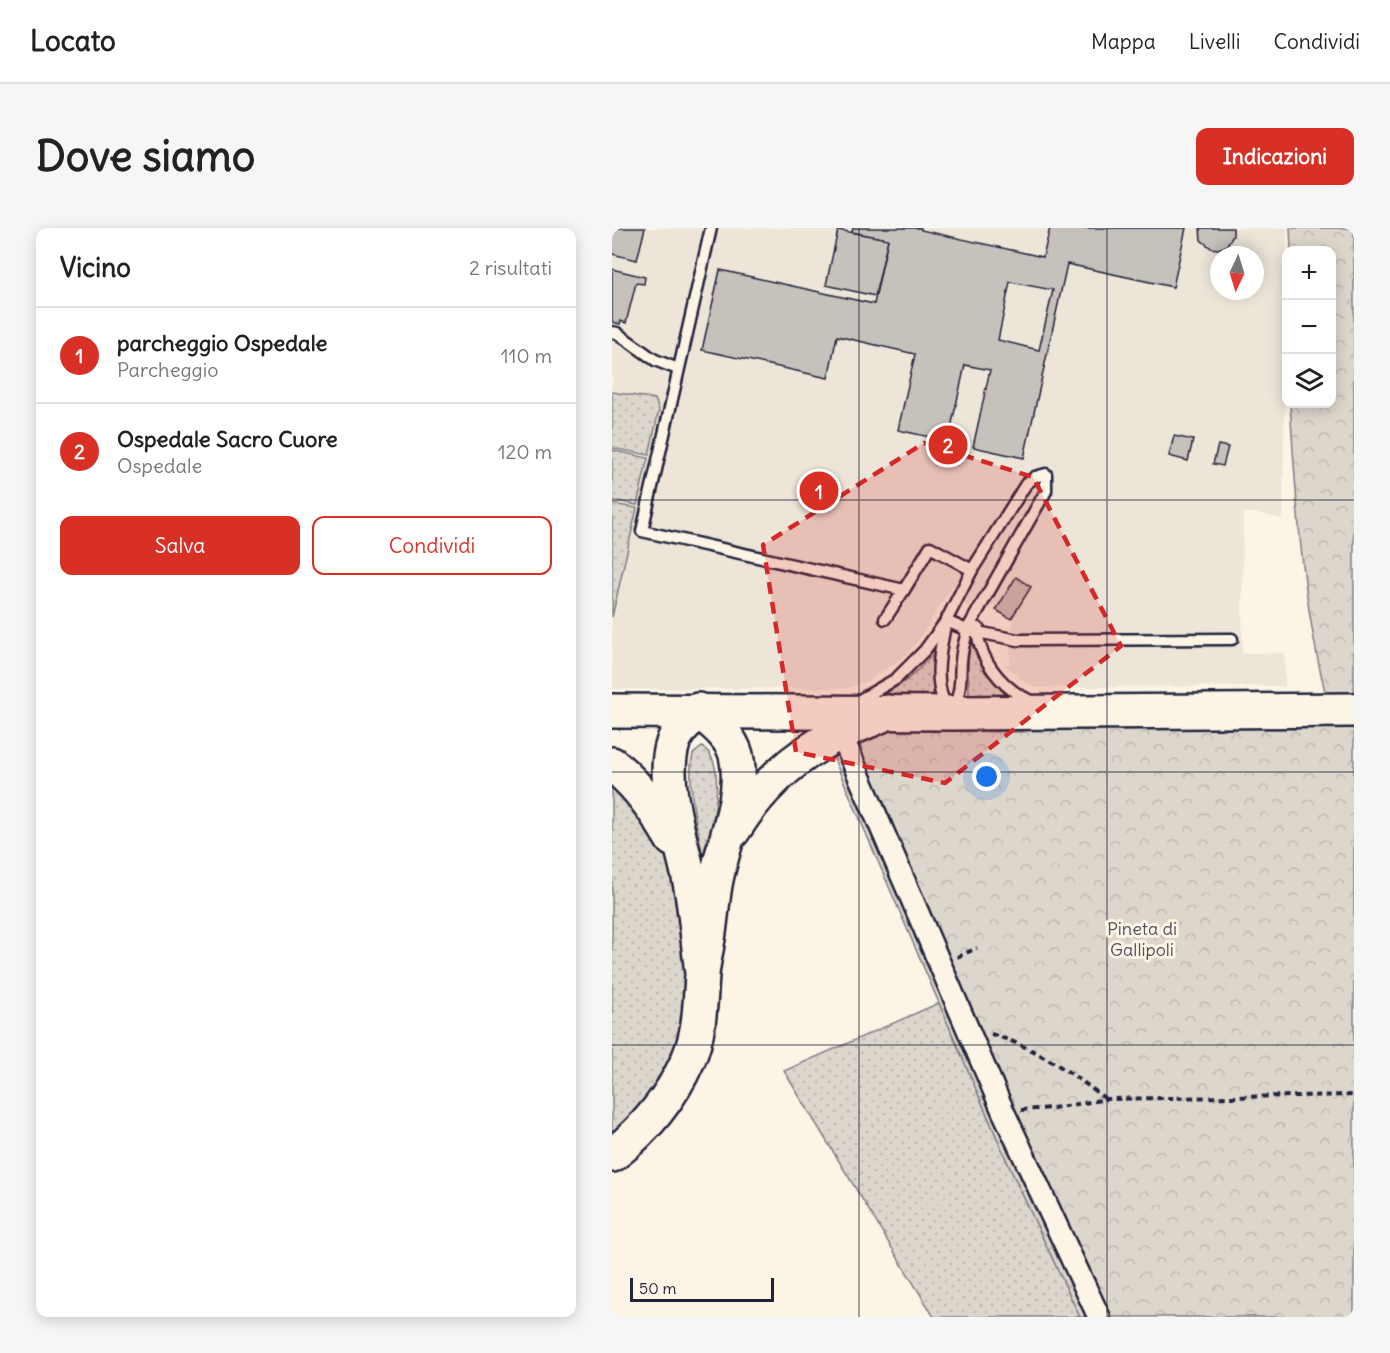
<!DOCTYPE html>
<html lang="it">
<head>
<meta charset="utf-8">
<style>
  :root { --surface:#fff; --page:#f6f6f6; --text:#222; --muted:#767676; --line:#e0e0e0; --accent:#d93025 }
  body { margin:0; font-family:Delius,sans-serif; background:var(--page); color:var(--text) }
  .controls { position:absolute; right:18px; top:18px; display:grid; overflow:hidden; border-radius:12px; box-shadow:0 3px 15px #0003 }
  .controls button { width:54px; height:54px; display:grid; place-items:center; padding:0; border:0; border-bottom:2px solid var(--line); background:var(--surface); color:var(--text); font:30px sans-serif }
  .compass { position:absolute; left:598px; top:18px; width:54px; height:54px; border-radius:50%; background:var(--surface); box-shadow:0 3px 15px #0003; rotate:184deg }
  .scale { position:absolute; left:18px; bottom:15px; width:144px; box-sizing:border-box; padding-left:6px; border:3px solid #22223b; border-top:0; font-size:16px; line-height:21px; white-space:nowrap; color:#22223b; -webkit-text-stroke:4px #fcf5e5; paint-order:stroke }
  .you { position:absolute; left:375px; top:549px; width:21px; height:21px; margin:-15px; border:4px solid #fff; border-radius:50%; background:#1a73e8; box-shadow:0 0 0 9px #1a73e833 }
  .badge { display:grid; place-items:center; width:39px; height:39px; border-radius:50%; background:var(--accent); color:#fff; font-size:20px; font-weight:700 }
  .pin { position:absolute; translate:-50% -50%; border:3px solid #fff; box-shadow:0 2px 6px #0006 }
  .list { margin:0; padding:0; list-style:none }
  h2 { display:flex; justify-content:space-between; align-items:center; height:78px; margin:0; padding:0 24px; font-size:26px }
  h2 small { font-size:20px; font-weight:400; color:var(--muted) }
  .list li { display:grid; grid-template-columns:39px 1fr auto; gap:18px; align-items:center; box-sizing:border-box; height:96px; padding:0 24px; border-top:2px solid var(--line) }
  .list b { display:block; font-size:22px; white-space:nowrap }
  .list p { margin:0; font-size:20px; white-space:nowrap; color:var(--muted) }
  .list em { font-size:20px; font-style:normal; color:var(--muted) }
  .actions { display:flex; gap:12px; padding:18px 24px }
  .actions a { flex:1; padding:14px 0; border:2px solid var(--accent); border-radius:12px; text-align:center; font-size:21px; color:var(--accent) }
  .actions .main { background:var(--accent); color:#fff }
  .icon { flex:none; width:33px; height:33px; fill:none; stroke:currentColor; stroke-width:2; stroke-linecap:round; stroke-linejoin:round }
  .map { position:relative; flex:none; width:742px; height:1089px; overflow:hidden; border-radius:12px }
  header { display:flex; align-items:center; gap:36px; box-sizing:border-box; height:84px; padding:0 30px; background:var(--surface); border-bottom:2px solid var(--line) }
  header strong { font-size:28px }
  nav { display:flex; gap:33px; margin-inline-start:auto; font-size:21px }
  .intro { display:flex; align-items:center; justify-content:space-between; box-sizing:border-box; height:144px; padding:0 36px }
  h1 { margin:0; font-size:42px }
  .button { padding:15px 27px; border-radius:12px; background:var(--accent); color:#fff; font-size:21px; font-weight:700 }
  main { display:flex; gap:36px; padding:0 36px }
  aside { flex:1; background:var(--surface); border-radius:12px; box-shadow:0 3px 15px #0003 }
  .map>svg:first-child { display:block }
</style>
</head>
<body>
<header>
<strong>Locato</strong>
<nav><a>Mappa</a><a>Livelli</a><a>Condividi</a></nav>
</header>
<div class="intro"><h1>Dove siamo</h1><a class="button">Indicazioni</a></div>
<main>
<aside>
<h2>Vicino<small>2 risultati</small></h2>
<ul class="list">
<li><span class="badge">1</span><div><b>parcheggio Ospedale</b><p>Parcheggio</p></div><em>110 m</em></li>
<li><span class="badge">2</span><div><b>Ospedale Sacro Cuore</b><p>Ospedale</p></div><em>120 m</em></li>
</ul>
<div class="actions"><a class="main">Salva</a><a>Condividi</a></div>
</aside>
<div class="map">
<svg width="742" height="1089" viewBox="0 0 742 1089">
  <defs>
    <pattern id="grass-dots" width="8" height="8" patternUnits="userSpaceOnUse" patternTransform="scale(1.5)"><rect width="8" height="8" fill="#dcd6cc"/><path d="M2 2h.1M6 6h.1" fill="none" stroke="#bcb7b0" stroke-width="1.8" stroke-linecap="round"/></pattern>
    <pattern id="forest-crowns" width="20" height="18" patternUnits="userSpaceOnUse" patternTransform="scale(1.5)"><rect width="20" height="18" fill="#dcd6cc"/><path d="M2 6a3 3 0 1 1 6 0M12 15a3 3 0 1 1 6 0" fill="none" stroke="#bcb7b0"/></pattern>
  </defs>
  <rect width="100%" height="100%" fill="#fcf5e5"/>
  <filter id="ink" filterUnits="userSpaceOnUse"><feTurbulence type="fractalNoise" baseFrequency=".0167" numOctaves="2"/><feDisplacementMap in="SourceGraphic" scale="12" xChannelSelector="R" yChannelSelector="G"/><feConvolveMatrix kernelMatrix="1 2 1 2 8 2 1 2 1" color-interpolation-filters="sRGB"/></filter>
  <g filter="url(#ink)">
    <path fill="#ece5d8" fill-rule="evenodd" d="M0,0H675L671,291L645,285H631L630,425H673V458L422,459L414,455L393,437L398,435V411L401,395L399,391L371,372H361L357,379L353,377L357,370L340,359L307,411L294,427L256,453L237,460L0,461ZM607,27H643V63H607Z"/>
    <g fill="url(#grass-dots)" stroke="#7f7c84" stroke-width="1.5">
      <polygon points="0,164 43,171 47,182 37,227 0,220"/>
      <polygon points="0,222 36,230 25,277 0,272"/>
      <polygon points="0,276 25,280 0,389"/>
      <polygon points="359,415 373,444 394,467 357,467 356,433"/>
      <polygon points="321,427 321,468 269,469 295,452"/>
      <path d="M90,519C117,533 100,605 91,628C85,599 74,555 81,526Z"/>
      <polygon points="0,549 61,633 78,701 70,798 61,827 49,855 17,897 0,909"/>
      <polygon points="327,775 398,940 468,1089 322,1089 172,843"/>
    </g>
    <path fill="url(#forest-crowns)" stroke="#7f7c84" stroke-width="1.5" d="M678,0H742V1089H468L398,940L219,524L274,503L311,498L352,503L410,504L418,500L660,498L713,463C690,370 684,271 678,176H720V22H679Z"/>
    <g fill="#c6c1bb" stroke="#22223b" stroke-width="1.5" fill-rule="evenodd">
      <polygon points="0,0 33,0 25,32 0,26"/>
      <path d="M241,0H309V2L431,29L438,0H574L561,59L455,36L412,230L361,219L378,142L353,137L336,213L286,202L303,126L225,108L216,150L90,122L108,42L262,76L276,11L240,4ZM398,54L441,62L427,122L386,112Z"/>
      <polygon points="588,0 621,0 621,8 614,18 606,21 599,20 589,12"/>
      <polygon points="226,2 276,11 263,68 214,57"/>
      <polygon points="0,41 33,49 32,56 24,55 14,95 9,93 8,96 0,94"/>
      <polygon points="562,208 581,212 576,233 557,228"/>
      <polygon points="606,217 616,219 611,238 601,236"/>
      <polygon points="404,349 419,359 399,391 384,382"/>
    </g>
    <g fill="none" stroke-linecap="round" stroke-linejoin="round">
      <defs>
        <g id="lane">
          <polyline points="99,0 30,303 292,362 318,319 360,342"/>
          <polyline points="0,104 5,105 43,132 66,141"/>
          <polyline points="273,391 292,362"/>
          <polyline points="334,393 355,402 406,412 620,411"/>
          <path d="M366,400C364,423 383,449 400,462C406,467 415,471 422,475"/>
          <path d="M244,474L284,451L313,422L334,393L360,342L414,256L423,249L434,246V263L355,402C354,410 351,418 350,425C346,450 353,460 338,485C319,458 328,423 334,393"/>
        </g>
        <polyline id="street" points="229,506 391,883 487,1089"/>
        <polyline id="primary" points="0,483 338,485 742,482"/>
        <g id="highway">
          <path d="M0,536C27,558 43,582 60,611"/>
          <path d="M121,603C143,568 170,539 205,518C227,504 253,495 276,484"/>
          <path d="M0,927C33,902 59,870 76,832C88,805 88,776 90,747C91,735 94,723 96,711C99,693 100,675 103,657C110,616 134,568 124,527C119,508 100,494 86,482C77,492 65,502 61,515C48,555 70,614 78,654C84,684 86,715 90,745"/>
        </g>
      </defs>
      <use href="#lane" stroke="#22223b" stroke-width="15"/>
      <use href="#street" stroke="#22223b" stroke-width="26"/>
      <use href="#primary" stroke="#22223b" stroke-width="38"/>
      <use href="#highway" stroke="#22223b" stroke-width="38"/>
      <g stroke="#22223b" stroke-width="4" stroke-dasharray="6 4.5" stroke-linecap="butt">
        <polyline points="345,729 365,720"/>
        <path d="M379,806C425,820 456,843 494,871"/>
        <polyline points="409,882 441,880 495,871 742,867"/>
      </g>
      <use href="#lane" stroke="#fcf5e5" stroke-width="10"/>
      <use href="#street" stroke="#fcf5e5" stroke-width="21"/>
      <use href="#primary" stroke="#fcf5e5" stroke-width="33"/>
      <use href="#highway" stroke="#fcf5e5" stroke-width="33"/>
    </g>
  </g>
  <path fill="#d62828" fill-opacity="0.2" stroke="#d62828" stroke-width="4.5" stroke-dasharray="12 8" stroke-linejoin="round" d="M312,215L421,249L509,418L333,555L184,524L151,317Z"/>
  <path fill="none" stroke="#22223b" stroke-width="1.5" stroke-opacity="0.55" d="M247,0V1089M495,0V1089M0,272H742M0,544H742M0,817H742"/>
  <g text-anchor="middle" stroke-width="6" stroke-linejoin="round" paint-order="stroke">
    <g font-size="18" fill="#504f5f" stroke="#fcf5e5">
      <text x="530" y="707">Pineta di<tspan x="530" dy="21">Gallipoli</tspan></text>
    </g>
  </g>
</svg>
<div class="controls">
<button>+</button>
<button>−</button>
<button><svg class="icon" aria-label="layers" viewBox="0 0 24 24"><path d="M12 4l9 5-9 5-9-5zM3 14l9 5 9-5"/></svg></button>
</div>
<svg class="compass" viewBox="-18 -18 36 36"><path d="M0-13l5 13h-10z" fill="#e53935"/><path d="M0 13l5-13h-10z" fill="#767676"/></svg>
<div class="scale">50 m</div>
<div class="you"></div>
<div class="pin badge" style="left:207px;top:263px">1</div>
<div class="pin badge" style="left:336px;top:217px">2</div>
</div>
</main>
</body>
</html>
